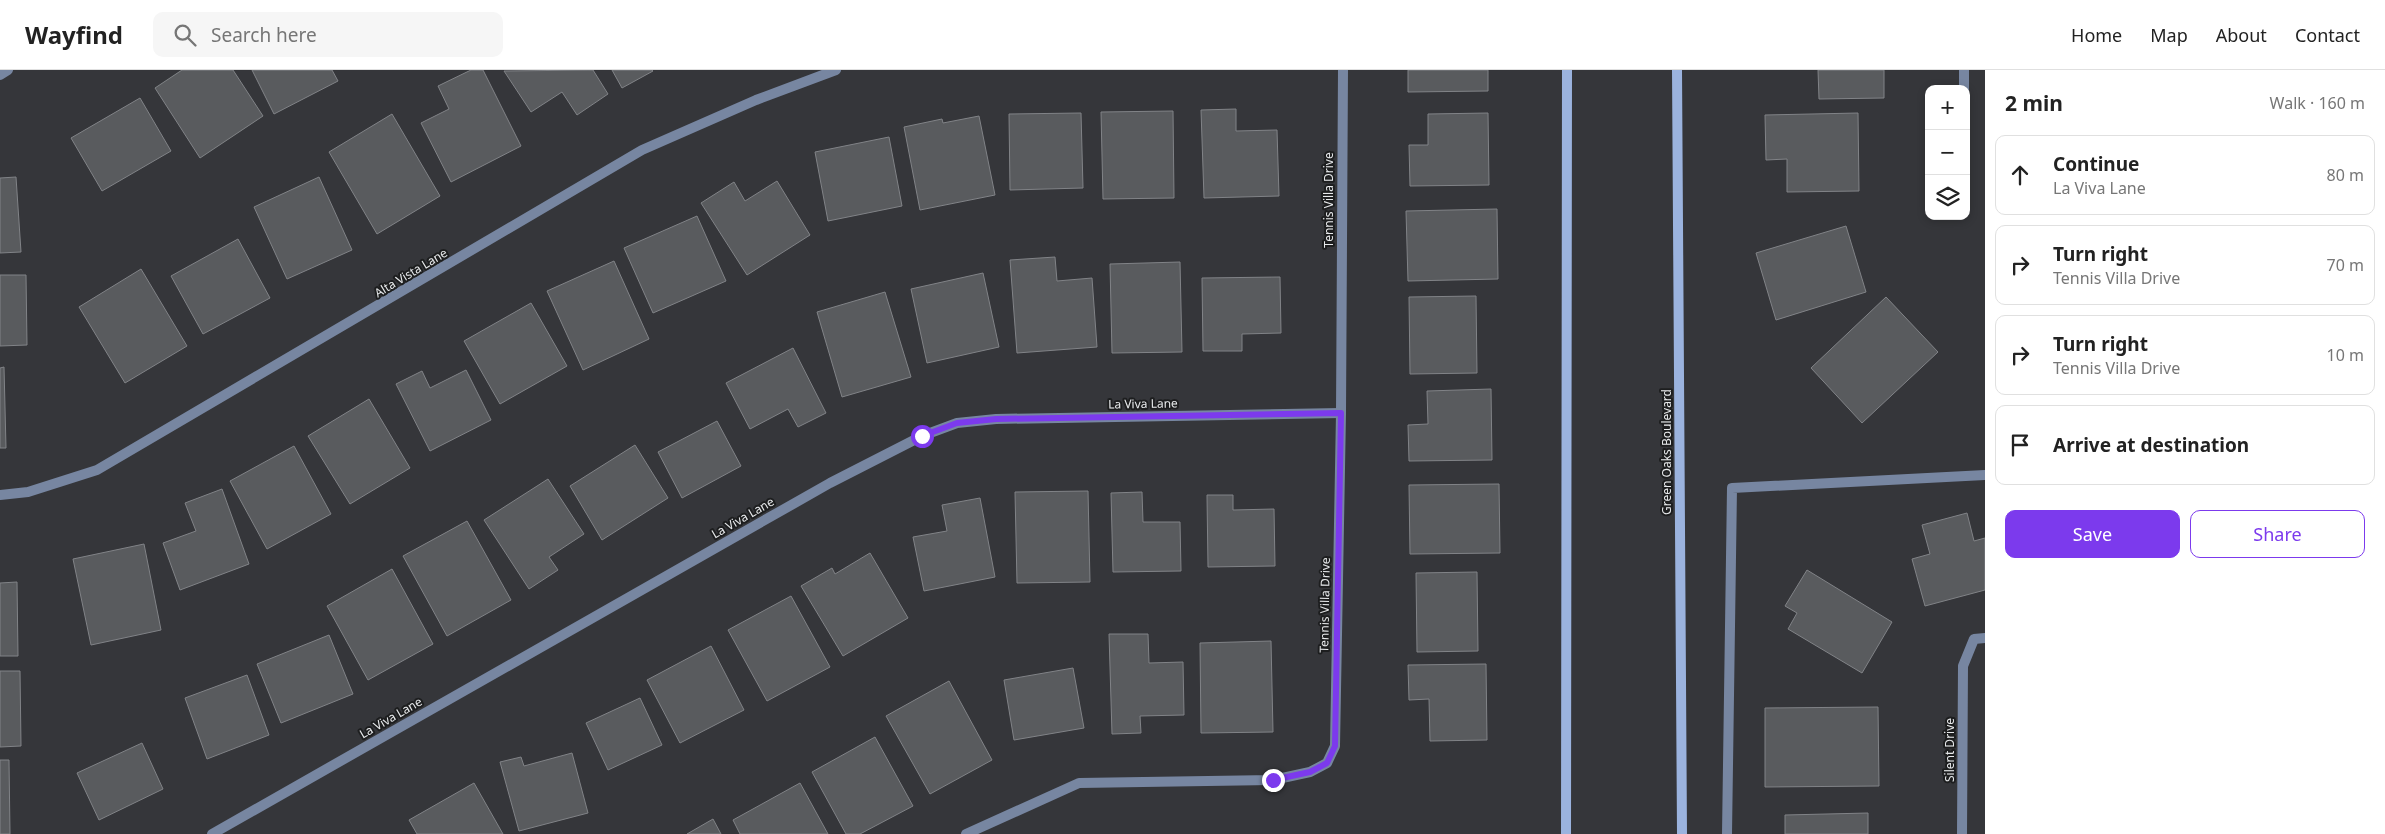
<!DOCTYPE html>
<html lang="en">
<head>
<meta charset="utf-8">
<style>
  :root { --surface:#fff; --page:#f6f6f6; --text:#222; --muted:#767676; --line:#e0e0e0; --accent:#7c3aed }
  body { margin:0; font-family:"Noto Sans",sans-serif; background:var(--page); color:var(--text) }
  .controls { position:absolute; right:15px; top:15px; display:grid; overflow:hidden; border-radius:10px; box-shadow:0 2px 8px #0003 }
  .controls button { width:45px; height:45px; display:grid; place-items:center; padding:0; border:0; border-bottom:1px solid var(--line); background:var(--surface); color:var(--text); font:25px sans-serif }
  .stop { position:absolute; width:15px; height:15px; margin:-11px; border:4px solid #7c3aed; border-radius:50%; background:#fff }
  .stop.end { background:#7c3aed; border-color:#fff; box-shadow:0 1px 5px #0008 }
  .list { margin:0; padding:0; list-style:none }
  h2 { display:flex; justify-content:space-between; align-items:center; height:65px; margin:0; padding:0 20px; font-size:21px }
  h2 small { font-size:16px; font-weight:400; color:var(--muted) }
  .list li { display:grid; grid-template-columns:32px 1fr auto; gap:15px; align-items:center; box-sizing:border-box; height:80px; margin:0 10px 10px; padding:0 10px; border:1px solid var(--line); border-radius:10px }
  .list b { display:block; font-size:19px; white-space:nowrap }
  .list p { margin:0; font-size:16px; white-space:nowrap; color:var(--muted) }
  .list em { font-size:16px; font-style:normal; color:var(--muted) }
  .actions { display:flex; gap:10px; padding:15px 20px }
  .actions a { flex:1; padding:11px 0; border:1px solid var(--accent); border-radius:10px; text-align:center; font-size:18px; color:var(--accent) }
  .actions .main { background:var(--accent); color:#fff }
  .icon { flex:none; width:28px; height:28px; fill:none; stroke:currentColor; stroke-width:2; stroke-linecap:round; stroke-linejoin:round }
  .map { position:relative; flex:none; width:1985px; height:764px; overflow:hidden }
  header { display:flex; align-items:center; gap:30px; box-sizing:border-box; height:70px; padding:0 25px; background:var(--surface); border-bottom:1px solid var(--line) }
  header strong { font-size:24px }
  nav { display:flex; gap:28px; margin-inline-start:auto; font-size:18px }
  .search { width:350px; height:45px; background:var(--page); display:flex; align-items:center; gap:12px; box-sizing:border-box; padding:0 18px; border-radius:10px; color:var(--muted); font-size:19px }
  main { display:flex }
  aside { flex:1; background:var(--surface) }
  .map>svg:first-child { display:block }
</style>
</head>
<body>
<header>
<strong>Wayfind</strong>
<div class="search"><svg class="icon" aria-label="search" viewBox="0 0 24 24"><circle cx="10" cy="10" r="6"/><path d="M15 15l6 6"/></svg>Search here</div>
<nav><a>Home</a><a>Map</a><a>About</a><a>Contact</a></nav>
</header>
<main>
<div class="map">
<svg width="1985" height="764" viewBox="0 0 1985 764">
  <rect width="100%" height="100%" fill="#35363a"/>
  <g fill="#595b5e" stroke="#818387">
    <polygon points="182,0 233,0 263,46 200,88 155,18"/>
    <polygon points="252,0 332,0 338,11 274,44"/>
    <polygon points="471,0 483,0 521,76 451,112 421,53 449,39 438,16"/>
    <polygon points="593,0 608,24 577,45 562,22 531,42 504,1"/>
    <polygon points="612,0 652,0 653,1 622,18"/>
    <polygon points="1408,0 1488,0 1488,21 1408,22"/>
    <polygon points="1818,0 1884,0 1884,28 1819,29"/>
    <polygon points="140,28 171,81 102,121 71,68"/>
    <polygon points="1236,39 1236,61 1277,60 1279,126 1204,128 1201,40"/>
    <polygon points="1173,41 1174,128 1103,129 1101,42"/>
    <polygon points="1081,43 1083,118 1010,120 1009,44"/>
    <polygon points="1488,43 1489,115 1410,116 1409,75 1428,75 1428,44"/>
    <polygon points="1858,43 1859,121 1787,122 1787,89 1766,90 1765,45"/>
    <polygon points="392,44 440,126 377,164 329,82"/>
    <polygon points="979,46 995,125 920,140 904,57 942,49 943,53"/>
    <polygon points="889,67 902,136 828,151 815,82"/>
    <polygon points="16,107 21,182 0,183 0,108"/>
    <polygon points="319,107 352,180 287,209 254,137"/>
    <polygon points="777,111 810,165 747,205 701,133 734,112 745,131"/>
    <polygon points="1497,139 1498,209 1408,211 1406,141"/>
    <polygon points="697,146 726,211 653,243 624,178"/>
    <polygon points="1846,156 1866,222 1776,250 1756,183"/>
    <polygon points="238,169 270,228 203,264 171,206"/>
    <polygon points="1055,187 1057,211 1092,208 1097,277 1017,283 1010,190"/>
    <polygon points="614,191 649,269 583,300 547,221"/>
    <polygon points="1180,192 1182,282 1112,283 1110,194"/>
    <polygon points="141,199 187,276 125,313 79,237"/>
    <polygon points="983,203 999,277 927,293 911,219"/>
    <polygon points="0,205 26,205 27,275 0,276"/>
    <polygon points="1280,207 1281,263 1242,264 1242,281 1203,281 1202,208"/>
    <polygon points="885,222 911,307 842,327 817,242"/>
    <polygon points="1476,226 1477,303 1410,304 1409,227"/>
    <polygon points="1886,227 1938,282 1862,353 1811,298"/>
    <polygon points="531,233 567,296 500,334 464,271"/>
    <polygon points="793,278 826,343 798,357 788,339 750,359 726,313"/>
    <polygon points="4,297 6,378 0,378 0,298"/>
    <polygon points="466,300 491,350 430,381 396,314 422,301 430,318"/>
    <polygon points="1491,319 1492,390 1409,391 1408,355 1428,354 1427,321"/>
    <polygon points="369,329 410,398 350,434 308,366"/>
    <polygon points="717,351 741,396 682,428 658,382"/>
    <polygon points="635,375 668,428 602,470 570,416"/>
    <polygon points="294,376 331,444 267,479 230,411"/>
    <polygon points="548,409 584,464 549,487 558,500 529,519 484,450"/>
    <polygon points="1499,414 1500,483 1410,484 1409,415"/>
    <polygon points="222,419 249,494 180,520 163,473 196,461 185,433"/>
    <polygon points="1088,421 1090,512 1017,513 1015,422"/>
    <polygon points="1142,422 1143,452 1180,452 1181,501 1113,502 1111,423"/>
    <polygon points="1207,425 1233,425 1233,440 1274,439 1275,496 1208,497"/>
    <polygon points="980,428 995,507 924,521 913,467 947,461 942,435"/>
    <polygon points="1967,443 1974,471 1985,468 1985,520 1925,536 1912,489 1930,484 1922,455"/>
    <polygon points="467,451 511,530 447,566 403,486"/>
    <polygon points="144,474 161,560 91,575 73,489"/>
    <polygon points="870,483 908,548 843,586 801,516 832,498 835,504"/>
    <polygon points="392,499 433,574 368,610 327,536"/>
    <polygon points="1807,500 1892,552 1862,603 1788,559 1797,543 1785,536"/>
    <polygon points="1477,502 1478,581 1417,582 1416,503"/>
    <polygon points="17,512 18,586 0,586 0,513"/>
    <polygon points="791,526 830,597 767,631 728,560"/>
    <polygon points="1109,564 1148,564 1149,593 1183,592 1184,645 1140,646 1141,663 1112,664"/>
    <polygon points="329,565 353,624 281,653 257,594"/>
    <polygon points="1271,571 1273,662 1201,663 1200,573"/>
    <polygon points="711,576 744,640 680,673 647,610"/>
    <polygon points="1486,594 1487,670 1430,671 1429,629 1409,630 1408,595"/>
    <polygon points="1073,598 1084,658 1014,670 1004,610"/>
    <polygon points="0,601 20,601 21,676 0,677"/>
    <polygon points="247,605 269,665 207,689 185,628"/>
    <polygon points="949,611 992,690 930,724 886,646"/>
    <polygon points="640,628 662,675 608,700 586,653"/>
    <polygon points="1878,637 1879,716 1765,717 1765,638"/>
    <polygon points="875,667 913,736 860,764 846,764 812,702"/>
    <polygon points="142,673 163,719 99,750 77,703"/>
    <polygon points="572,683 588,743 519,761 500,692 521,687 524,696"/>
    <polygon points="0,690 9,690 10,764 0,764"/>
    <polygon points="474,713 503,764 417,764 409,750"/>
    <polygon points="800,713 828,764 740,764 733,750"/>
    <polygon points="1868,743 1868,764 1785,764 1785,745"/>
    <polygon points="713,749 721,764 687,764"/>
  </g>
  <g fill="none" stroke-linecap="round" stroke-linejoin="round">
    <polyline stroke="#7786a1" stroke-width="10" points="1727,764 1732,418 1985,405"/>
    <g stroke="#7786a1" stroke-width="10">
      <polyline points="1964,0 1964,19"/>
      <polyline points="0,5 8,0"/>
      <polyline points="0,425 28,422 97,400 642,80 756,30 836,0"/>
      <polyline points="212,764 830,413 922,366 957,353 996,349 1341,343"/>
      <polyline points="966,764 1079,713 1273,710 1310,702 1327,693 1335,676 1341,343 1343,0"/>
      <polyline points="1962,764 1963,596 1974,569 1985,568"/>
    </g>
    <g stroke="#9bb3de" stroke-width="10">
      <polyline points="1677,0 1682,764"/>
      <polyline points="1566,764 1567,0"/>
    </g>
  </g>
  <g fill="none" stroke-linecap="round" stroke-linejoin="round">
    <polyline stroke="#7c3aed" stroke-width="6" points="922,366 957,353 996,349 1341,343 1335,676 1327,693 1310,702 1273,710"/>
  </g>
  <g text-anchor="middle" stroke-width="4" stroke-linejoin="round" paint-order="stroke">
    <g font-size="12" fill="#e8eaec" stroke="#1d1e1f">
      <text transform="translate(1329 130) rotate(-90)" y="4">Tennis Villa Drive</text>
      <text transform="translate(411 203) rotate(-31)" y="4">Alta Vista Lane</text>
      <text transform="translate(1143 334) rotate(-1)" y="4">La Viva Lane</text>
      <text transform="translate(1667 382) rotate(-90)" y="4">Green Oaks Boulevard</text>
      <text transform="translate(743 448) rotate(-30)" y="4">La Viva Lane</text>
      <text transform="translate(1325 535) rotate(-89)" y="4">Tennis Villa Drive</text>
      <text transform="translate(391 648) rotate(-30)" y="4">La Viva Lane</text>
      <text transform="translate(1950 680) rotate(-90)" y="4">Silent Drive</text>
    </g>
  </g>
</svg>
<div class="controls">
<button>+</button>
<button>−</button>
<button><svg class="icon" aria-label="layers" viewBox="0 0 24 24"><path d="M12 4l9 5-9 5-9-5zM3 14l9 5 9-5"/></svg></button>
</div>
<div class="stop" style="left:922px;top:366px"></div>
<div class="stop end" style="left:1273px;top:710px"></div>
</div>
<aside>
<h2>2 min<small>Walk · 160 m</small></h2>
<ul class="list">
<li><svg class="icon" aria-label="ahead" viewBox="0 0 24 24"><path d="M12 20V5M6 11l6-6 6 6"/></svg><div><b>Continue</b><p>La Viva Lane</p></div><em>80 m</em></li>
<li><svg class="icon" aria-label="right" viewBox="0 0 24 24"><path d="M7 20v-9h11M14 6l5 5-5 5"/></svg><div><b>Turn right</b><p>Tennis Villa Drive</p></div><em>70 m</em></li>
<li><svg class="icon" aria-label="right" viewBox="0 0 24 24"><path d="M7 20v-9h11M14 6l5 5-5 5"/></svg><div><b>Turn right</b><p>Tennis Villa Drive</p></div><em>10 m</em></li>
<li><svg class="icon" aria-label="arrive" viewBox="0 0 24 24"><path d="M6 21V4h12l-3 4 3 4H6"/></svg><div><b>Arrive at destination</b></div></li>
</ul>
<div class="actions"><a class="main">Save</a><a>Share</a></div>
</aside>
</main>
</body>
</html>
